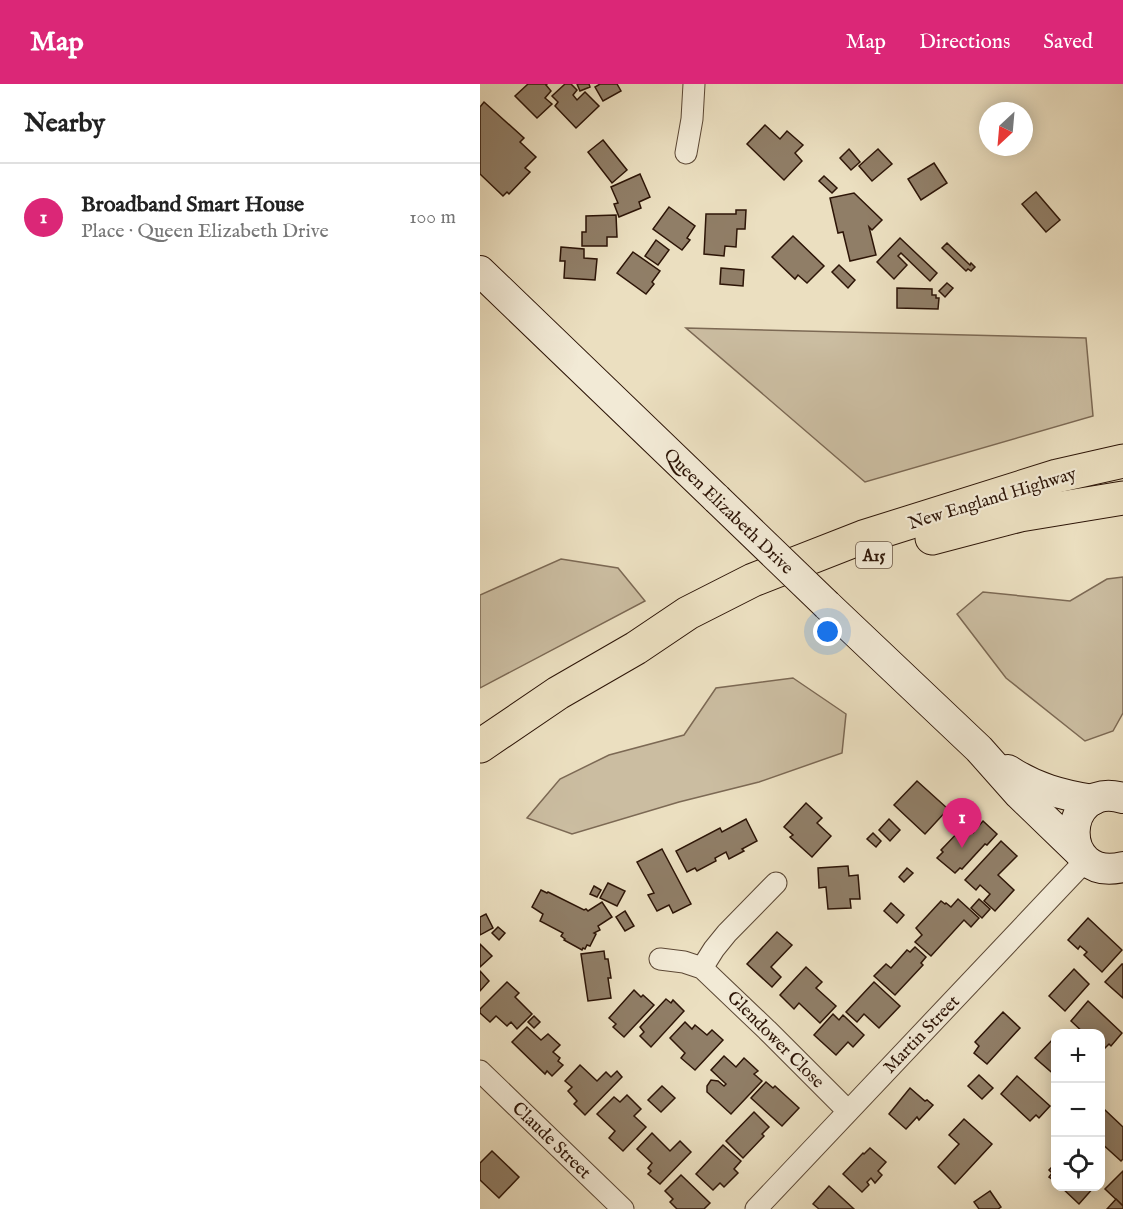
<!DOCTYPE html>
<html lang="en">
<head>
<meta charset="utf-8">
<style>
  :root { --surface:#fff; --page:#f2f2f2; --text:#222; --muted:#767676; --line:#e0e0e0; --accent:#db2777 }
  body { margin:0; font-family:"IM FELL English",serif; background:var(--page); color:var(--text) }
  .controls { position:absolute; right:18px; bottom:18px; display:grid; overflow:hidden; border-radius:12px; box-shadow:0 3px 15px #0003 }
  .controls button { width:54px; height:54px; display:grid; place-items:center; padding:0; border:0; border-bottom:2px solid var(--line); background:var(--surface); color:var(--text); font:30px sans-serif }
  .compass { position:absolute; left:499px; top:18px; width:54px; height:54px; border-radius:50%; background:var(--surface); box-shadow:0 3px 15px #0003; rotate:206deg }
  .you { position:absolute; left:348px; top:548px; width:21px; height:21px; margin:-15px; border:4px solid #fff; border-radius:50%; background:#1a73e8; box-shadow:0 0 0 9px #1a73e833 }
  .badge { display:grid; place-items:center; width:39px; height:39px; border-radius:50%; background:var(--accent); color:#fff; font-size:20px; font-weight:700 }
  .pin { position:absolute; translate:-50% -50px; filter:drop-shadow(0 2px 3px #0008) }
  .pin::after { content:''; position:absolute; top:32px; width:21px; height:18px; background:inherit; clip-path:polygon(0 0,100% 0,50% 100%) }
  .list { margin:0; padding:0; list-style:none }
  h2 { display:flex; justify-content:space-between; align-items:center; height:78px; margin:0; padding:0 24px; font-size:26px }
  h2 small { font-size:20px; font-weight:400; color:var(--muted) }
  .list li { display:grid; grid-template-columns:39px 1fr auto; gap:18px; align-items:center; box-sizing:border-box; height:108px; padding:0 24px; border-top:2px solid var(--line) }
  .list b { display:block; font-size:22px; white-space:nowrap }
  .list p { margin:0; font-size:20px; white-space:nowrap; color:var(--muted) }
  .list em { font-size:20px; font-style:normal; color:var(--muted) }
  .icon { flex:none; width:33px; height:33px; fill:none; stroke:currentColor; stroke-width:2; stroke-linecap:round; stroke-linejoin:round }
  .map { position:relative; flex:none; width:643px; height:1125px; overflow:hidden }
  header { display:flex; align-items:center; gap:36px; box-sizing:border-box; height:84px; padding:0 30px; background:var(--accent); color:#fff }
  header strong { font-size:28px }
  nav { display:flex; gap:33px; margin-inline-start:auto; font-size:21px }
  main { display:flex }
  aside { flex:1; background:var(--surface) }
  .map>svg:first-child { display:block }
</style>
</head>
<body>
<header>
<strong>Map</strong>
<nav><a>Map</a><a>Directions</a><a>Saved</a></nav>
</header>
<main>
<aside>
<h2>Nearby<small></small></h2>
<ul class="list">
<li><span class="badge">1</span><div><b>Broadband Smart House</b><p>Place · Queen Elizabeth Drive</p></div><em>100 m</em></li>
</ul>
</aside>
<div class="map">
<svg width="643" height="1125" viewBox="0 0 643 1125">
  <rect width="100%" height="100%" fill="#ebdfc0"/>
  <filter id="stains"><feTurbulence type="fractalNoise" baseFrequency=".00333" numOctaves="4"/><feColorMatrix values="0 0 0 0 .2 0 0 0 0 .09 0 0 0 0 .02 0 0 0 .5 -.17"/></filter>
  <radialGradient id="worn" r=".72"><stop offset=".6" stop-color="#630" stop-opacity="0"/><stop offset="1" stop-color="#630" stop-opacity=".3"/></radialGradient>
  <g fill="#cbbda1" stroke="#7c6954" stroke-width="1.5">
    <polygon points="206,244 606,254 613,332 385,398"/>
    <polygon points="81,475 138,484 165,517 0,604 0,511"/>
    <polygon points="643,493 643,629 633,647 605,657 526,594 477,530 503,508 590,517 627,495"/>
    <polygon points="313,594 366,630 362,669 279,698 199,718 92,750 47,734 80,695 129,671 204,651 236,604"/>
  </g>
  <g fill="#907e67" stroke="#2d1507" stroke-width="1.5">
    <polygon points="48,0 67,0 66,1 71,7 65,14 72,20 57,34 35,12"/>
    <polygon points="85,0 91,0 97,6 93,11 97,16 105,8 119,22 96,44 75,22 78,18 72,12"/>
    <polygon points="97,0 109,0 110,3 100,7"/>
    <polygon points="120,0 137,0 141,7 123,17 115,3"/>
    <polygon points="4,18 44,54 40,58 56,73 45,84 50,88 29,110 27,108 23,112 0,90 0,23"/>
    <polygon points="285,41 300,55 307,47 323,61 315,69 322,77 304,96 267,60"/>
    <polygon points="123,56 147,86 132,99 108,68"/>
    <polygon points="369,65 380,78 371,86 360,74"/>
    <polygon points="398,65 412,80 392,97 379,82"/>
    <polygon points="454,79 467,99 441,116 428,95"/>
    <polygon points="160,90 170,113 159,118 161,124 139,133 134,120 138,119 131,103"/>
    <polygon points="344,92 357,104 352,109 339,97"/>
    <polygon points="556,108 580,136 566,148 542,120"/>
    <polygon points="374,109 402,136 392,146 389,143 396,171 370,177 363,148 358,149 350,114"/>
    <polygon points="189,123 215,142 207,154 210,156 202,166 173,145"/>
    <polygon points="256,126 266,126 265,145 257,145 256,163 245,162 244,172 224,170 226,130 256,130"/>
    <polygon points="136,131 137,153 127,153 127,162 102,162 102,148 106,148 106,132"/>
    <polygon points="313,152 344,182 327,199 318,191 315,195 292,173"/>
    <polygon points="420,154 457,189 450,197 421,169 418,172 427,181 414,195 397,178"/>
    <polygon points="176,156 189,166 178,181 165,172"/>
    <polygon points="467,159 490,181 491,179 495,183 491,187 488,185 486,187 462,164"/>
    <polygon points="81,163 104,165 104,174 117,175 115,196 84,194 85,177 80,177"/>
    <polygon points="153,168 180,187 172,198 174,200 166,210 137,189"/>
    <polygon points="359,181 375,196 368,204 352,188"/>
    <polygon points="241,184 264,186 263,202 240,200"/>
    <polygon points="467,199 473,204 465,213 459,207"/>
    <polygon points="417,204 452,205 452,211 456,211 456,214 459,214 458,225 417,224"/>
    <polygon points="437,697 468,725 445,750 414,721"/>
    <polygon points="326,719 342,734 337,739 351,752 332,773 310,753 313,751 304,743"/>
    <polygon points="266,735 277,757 262,765 264,767 249,775 246,768 235,774 236,777 217,787 215,784 207,788 196,767 240,744 242,748"/>
    <polygon points="409,735 420,746 410,757 399,746"/>
    <polygon points="503,737 517,750 507,761 505,760 482,785 480,784 475,789 457,774 463,768 461,766 485,741 493,749"/>
    <polygon points="393,749 401,757 396,763 387,755"/>
    <polygon points="521,757 537,772 518,791 534,806 515,827 504,817 510,810 500,801 496,806 485,796"/>
    <polygon points="182,765 211,820 193,829 189,821 177,827 168,811 174,809 157,778"/>
    <polygon points="368,782 369,792 378,791 380,815 370,815 371,824 348,825 346,803 339,804 338,784"/>
    <polygon points="427,784 433,789 424,798 419,793"/>
    <polygon points="128,799 145,807 137,822 120,814"/>
    <polygon points="114,802 121,806 117,813 110,810"/>
    <polygon points="61,806 67,809 68,808 104,826 106,825 108,827 122,818 132,833 118,842 120,846 114,849 116,850 110,862 107,861 105,865 103,864 102,866 84,856 85,855 81,852 83,849 60,837 63,830 52,823"/>
    <polygon points="478,815 499,834 491,843 484,836 451,872 435,858 442,851 436,844 461,817 465,820 466,819 471,823"/>
    <polygon points="499,815 510,825 502,834 491,824"/>
    <polygon points="411,819 424,831 417,839 404,827"/>
    <polygon points="145,827 154,842 145,847 136,833"/>
    <polygon points="6,830 13,844 0,851 0,833"/>
    <polygon points="608,834 642,866 622,888 604,871 607,868 600,862 598,865 588,856"/>
    <polygon points="18,843 25,849 19,856 12,849"/>
    <polygon points="297,848 312,861 291,883 301,893 292,903 267,880"/>
    <polygon points="0,860 12,872 0,883"/>
    <polygon points="435,863 446,873 441,879 443,881 415,911 394,892 406,880 411,884 427,866 430,868"/>
    <polygon points="124,867 125,875 128,875 131,894 128,894 131,914 108,917 101,870"/>
    <polygon points="642,880 643,880 643,914 625,898"/>
    <polygon points="326,883 342,898 336,904 356,922 340,939 319,919 314,925 300,911"/>
    <polygon points="594,885 609,900 585,927 569,912"/>
    <polygon points="0,887 9,897 0,907"/>
    <polygon points="27,898 39,909 35,913 52,930 37,945 31,938 27,942 16,932 10,938 0,929 0,925"/>
    <polygon points="394,898 420,922 399,944 384,930 377,938 366,928"/>
    <polygon points="154,906 161,913 163,911 174,921 144,953 133,943 136,940 129,934"/>
    <polygon points="186,915 191,919 193,916 204,927 171,963 160,952 164,948 160,943"/>
    <polygon points="608,917 642,949 631,962 629,960 623,966 620,964 620,950 605,950 591,937"/>
    <polygon points="523,928 540,944 507,980 494,969 499,962 495,958"/>
    <polygon points="353,930 359,936 363,931 384,951 373,963 368,958 356,971 334,951"/>
    <polygon points="54,932 60,938 54,944 48,938"/>
    <polygon points="205,938 212,945 215,941 227,951 232,946 243,956 215,986 201,974 205,969 190,954"/>
    <polygon points="47,943 61,956 68,950 80,961 73,968 80,974 78,977 83,981 72,992 67,987 65,990 32,958"/>
    <polygon points="574,954 576,956 576,992 555,974"/>
    <polygon points="244,972 256,983 264,974 278,987 274,990 282,997 251,1030 227,1008 227,1002 231,996 238,997 244,1002 246,1000 231,986"/>
    <polygon points="100,981 117,997 126,988 131,993 137,987 142,993 105,1031 94,1020 97,1017 88,1007 92,1003 85,997"/>
    <polygon points="499,991 513,1004 502,1015 488,1002"/>
    <polygon points="537,992 570,1022 559,1034 556,1031 550,1037 521,1010"/>
    <polygon points="286,998 293,1004 295,1002 319,1024 302,1042 271,1014"/>
    <polygon points="182,1002 195,1014 181,1028 168,1016"/>
    <polygon points="430,1004 445,1017 447,1016 453,1021 439,1036 437,1033 426,1045 409,1030"/>
    <polygon points="147,1011 161,1025 154,1032 166,1043 143,1067 129,1054 135,1047 117,1030 134,1013 140,1018"/>
    <polygon points="625,1026 643,1043 643,1075 641,1077 620,1058 620,1032"/>
    <polygon points="274,1028 289,1043 282,1050 284,1052 263,1074 246,1057"/>
    <polygon points="484,1035 512,1060 475,1100 458,1083 479,1060 469,1051"/>
    <polygon points="172,1049 190,1067 200,1057 211,1068 180,1100 168,1090 171,1087 168,1084 172,1079 157,1065"/>
    <polygon points="243,1061 261,1077 254,1085 258,1089 244,1103 240,1099 233,1106 216,1090"/>
    <polygon points="390,1064 406,1078 398,1087 402,1091 395,1099 391,1094 387,1098 389,1101 382,1108 363,1090 383,1069 384,1070"/>
    <polygon points="12,1067 39,1093 19,1114 0,1096 0,1079"/>
    <polygon points="576,1079 576,1098 569,1093 572,1089 569,1086"/>
    <polygon points="643,1087 643,1122 625,1105"/>
    <polygon points="201,1091 230,1119 224,1125 197,1125 190,1118 193,1115 185,1107"/>
    <polygon points="349,1102 374,1125 339,1125 333,1120"/>
    <polygon points="580,1102 615,1102 599,1120"/>
    <polygon points="510,1107 521,1123 518,1125 499,1125 494,1118"/>
    <polygon points="636,1115 643,1122 643,1125 627,1125"/>
  </g>
  <g fill="none" stroke-linecap="round" stroke-linejoin="round">
    <defs>
      <g id="street">
        <polyline points="206,69 212,35 214,0"/>
        <polyline points="180,875 204,878 222,884 287,946 368,1027"/>
        <polyline points="222,884 234,865 247,849 296,799"/>
        <polyline points="0,987 143,1125"/>
        <polyline points="276,1125 606,776"/>
      </g>
      <g id="secondary">
        <polyline points="0,187 237,415"/>
        <polyline points="347,521 499,665 539,710 598,767"/>
        <path d="M528,686C555,704 582,711 613,716"/>
        <path d="M643,714C580,696 577,799 643,783"/>
      </g>
      <g id="highway">
        <polyline points="452,454 540,431 643,414"/>
        <polyline points="0,662 78,609 156,564 208,529 273,496 383,453 577,392 643,377"/>
      </g>
    </defs>
    <use href="#street" stroke="#5c4835" stroke-width="23"/>
    <use href="#secondary" stroke="#2d1507" stroke-width="32"/>
    <use href="#highway" stroke="#2d1507" stroke-width="35"/>
    <use href="#street" stroke="#f2ead6" stroke-width="21"/>
    <use href="#secondary" stroke="#f2ead6" stroke-width="30"/>
    <use href="#highway" stroke="#ebdfc0" stroke-width="33"/>
    <defs>
      <polyline id="secondary-bridge" points="237,415 347,521"/>
    </defs>
    <use href="#secondary-bridge" stroke="#2d1507" stroke-width="32" stroke-linecap="butt"/>
    <use href="#secondary-bridge" stroke="#f2ead6" stroke-width="30"/>
  </g>
  <g text-anchor="middle" stroke-width="4.5" stroke-linejoin="round" paint-order="stroke">
    <rect fill="#f2ead6" stroke="#685545" stroke-width="1.5" x="376" y="458" width="36" height="26" rx="4.5"/>
    <g font-size="16" font-weight="bold" fill="#2d1507">
      <text x="394" y="477">A15</text>
    </g>
    <g font-size="18" fill="#2d1507" stroke="#f2ead6">
      <text transform="translate(512 414) rotate(-17)" y="6">New England Highway</text>
      <text transform="translate(249 427) rotate(44)" y="6">Queen Elizabeth Drive</text>
      <text transform="translate(441 950) rotate(-46)" y="6">Martin Street</text>
      <text transform="translate(296 955) rotate(45)" y="6">Glendower Close</text>
      <text transform="translate(72 1056) rotate(44)" y="6">Claude Street</text>
    </g>
  </g>
  <rect width="100%" height="100%" filter="url(#stains)"/>
  <rect width="100%" height="100%" fill="url(#worn)"/>
</svg>
<div class="controls">
<button>+</button>
<button>−</button>
<button><svg class="icon" aria-label="locate" viewBox="0 0 24 24"><circle cx="12" cy="12" r="6"/><path d="M12 2v4M12 18v4M2 12h4M18 12h4"/></svg></button>
</div>
<svg class="compass" viewBox="-18 -18 36 36"><path d="M0-13l5 13h-10z" fill="#e53935"/><path d="M0 13l5-13h-10z" fill="#767676"/></svg>
<div class="you"></div>
<div class="pin badge" style="left:482px;top:764px">1</div>
</div>
</main>
</body>
</html>
